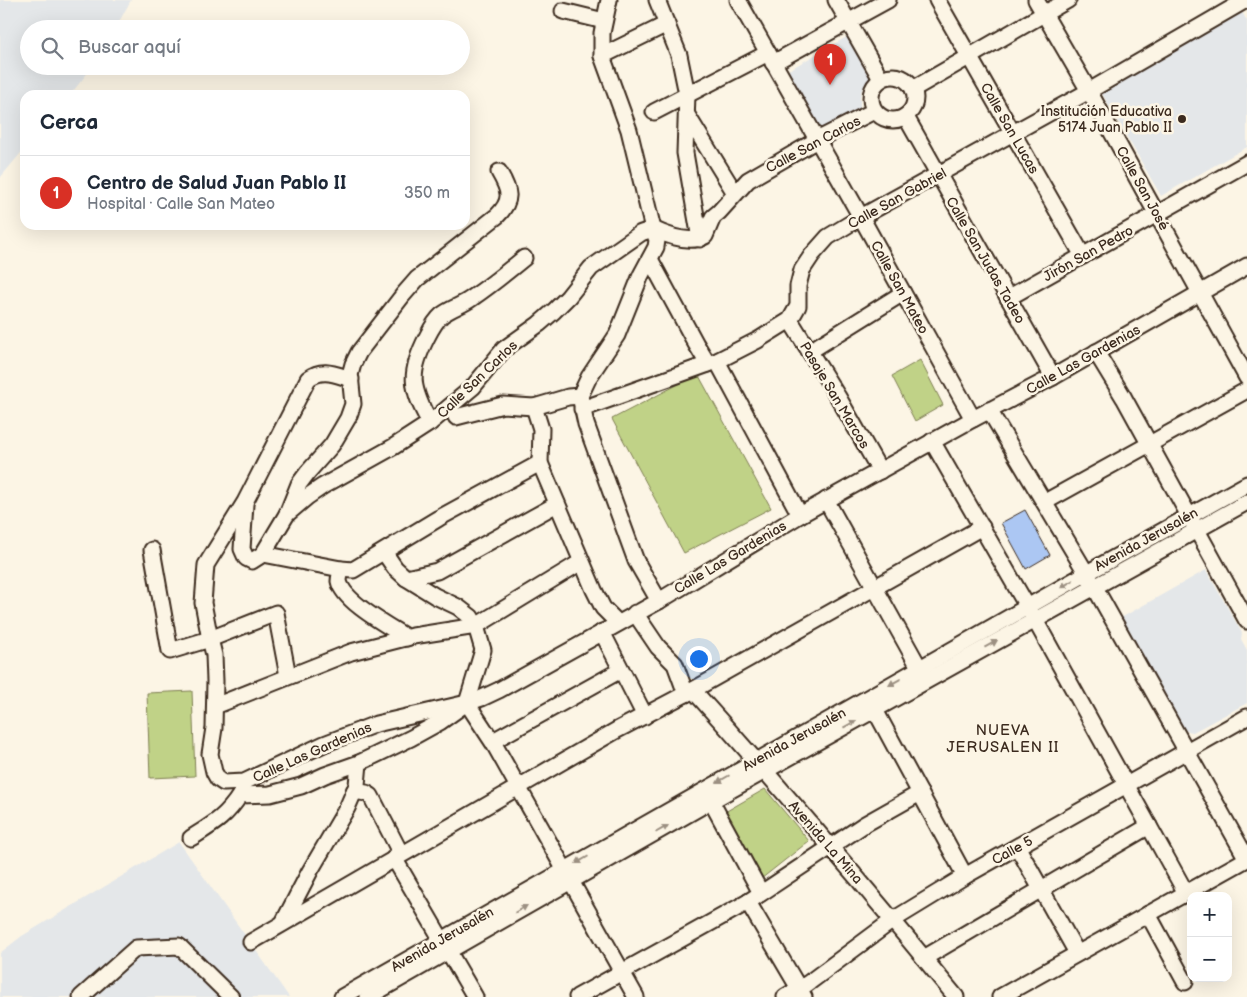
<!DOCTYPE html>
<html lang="es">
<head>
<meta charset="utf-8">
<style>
  :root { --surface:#fff; --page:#f6f6f7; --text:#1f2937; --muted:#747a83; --line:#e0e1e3; --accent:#d93025 }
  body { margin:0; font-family:"Balsamiq Sans",sans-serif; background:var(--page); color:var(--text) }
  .controls { position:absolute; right:15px; bottom:15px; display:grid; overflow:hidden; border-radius:10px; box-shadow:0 5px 20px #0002 }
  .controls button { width:45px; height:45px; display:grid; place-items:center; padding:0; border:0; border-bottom:1px solid var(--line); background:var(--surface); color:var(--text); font:25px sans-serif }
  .you { position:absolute; left:698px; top:658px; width:18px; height:18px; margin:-12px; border:4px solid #fff; border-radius:50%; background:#1a73e8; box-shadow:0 0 0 8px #1a73e833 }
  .badge { display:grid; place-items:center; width:32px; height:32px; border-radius:50%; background:var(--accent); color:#fff; font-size:16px; font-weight:700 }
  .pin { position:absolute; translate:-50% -41px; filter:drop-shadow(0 1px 2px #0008) }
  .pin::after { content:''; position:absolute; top:26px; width:18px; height:15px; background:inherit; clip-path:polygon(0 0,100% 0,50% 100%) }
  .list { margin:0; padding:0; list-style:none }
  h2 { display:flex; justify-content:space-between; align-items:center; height:65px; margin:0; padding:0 20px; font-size:21px }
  h2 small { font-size:16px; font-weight:400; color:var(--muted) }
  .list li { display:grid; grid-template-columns:32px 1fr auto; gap:15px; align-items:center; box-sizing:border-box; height:75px; padding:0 20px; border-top:1px solid var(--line) }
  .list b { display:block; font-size:19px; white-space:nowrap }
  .list p { margin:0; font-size:16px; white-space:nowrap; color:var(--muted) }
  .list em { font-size:16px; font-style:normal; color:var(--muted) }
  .icon { flex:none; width:28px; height:28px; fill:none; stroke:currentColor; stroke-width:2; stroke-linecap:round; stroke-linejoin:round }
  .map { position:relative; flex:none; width:1247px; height:997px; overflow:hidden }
  .search { position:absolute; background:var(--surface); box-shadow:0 5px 20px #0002; left:20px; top:20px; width:450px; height:55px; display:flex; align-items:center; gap:12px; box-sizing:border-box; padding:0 18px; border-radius:28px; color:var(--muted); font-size:19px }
  .panel { position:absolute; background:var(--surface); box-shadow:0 5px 20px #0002; left:20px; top:90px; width:450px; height:140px; border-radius:15px }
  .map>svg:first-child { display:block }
</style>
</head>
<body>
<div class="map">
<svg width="1247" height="997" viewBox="0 0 1247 997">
  <rect width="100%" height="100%" fill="#fcf5e5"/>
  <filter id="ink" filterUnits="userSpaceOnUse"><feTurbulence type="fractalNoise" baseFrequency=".02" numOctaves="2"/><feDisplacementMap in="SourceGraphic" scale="10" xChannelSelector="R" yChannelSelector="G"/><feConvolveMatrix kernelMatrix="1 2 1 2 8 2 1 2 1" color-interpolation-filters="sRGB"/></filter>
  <g filter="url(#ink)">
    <g fill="#e4e7e9">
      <polygon points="0,0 131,0 115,29 29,29 29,66 93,66 70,95 25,95 25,148 0,178"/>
      <polygon points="1241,10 1247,21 1247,147 1161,196 1100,90"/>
      <polygon points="850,35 872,76 862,89 860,96 860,108 862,113 823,132 787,71"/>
      <polygon points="1206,570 1242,633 1241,639 1247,650 1247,703 1193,732 1182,730 1119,619"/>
      <polygon points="179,842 289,997 0,997 0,953 22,936"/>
    </g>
    <g fill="#c0d287" stroke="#7e7e52">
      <polygon points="920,360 943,405 915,421 892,376"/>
      <polygon points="698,374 771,508 684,553 612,419"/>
      <polygon points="192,691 195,776 150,778 147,693"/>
      <polygon points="765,789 809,841 761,879 725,812"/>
    </g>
    <polygon fill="#acc7f3" stroke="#3b2a1e" points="1025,510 1050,555 1026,569 1001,523"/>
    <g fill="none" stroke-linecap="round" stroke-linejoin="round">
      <defs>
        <g id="minor">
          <polyline points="609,0 602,33 602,56 629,130 653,229 657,240 656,247 641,275 617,335 589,377 580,396 586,424 636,561 659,601"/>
          <polyline points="657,0 679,55 687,94 685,153 700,239"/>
          <polyline points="738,0 861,217 973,419"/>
          <polyline points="836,0 881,79"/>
          <polyline points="937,0 1083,256"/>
          <polyline points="1036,0 1089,91 1247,378"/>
          <polyline points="563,11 604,21"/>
          <polyline points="602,56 667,24"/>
          <polyline points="773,63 888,0"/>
          <circle cx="893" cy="98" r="22"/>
          <polyline points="913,89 1068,0"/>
          <polyline points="654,112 768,53"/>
          <polyline points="687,115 735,193"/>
          <polyline points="906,117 1053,377"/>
          <polyline points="650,259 696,344 708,364"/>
          <polyline points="1008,298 1247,163"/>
          <polyline points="790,320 838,397 880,471"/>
          <polyline points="810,351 903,293"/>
          <polyline points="1096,352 1124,398 1247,621"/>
          <polyline points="717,361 800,515"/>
          <path d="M351,379C334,374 322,368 308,379L245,502L206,565L203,603L210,639L214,655L215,681L214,728L210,754L214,772L218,779L224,783L244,782L324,744L376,724L467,703L482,698L499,690L659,601L800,515L973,419L1053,377L1247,266"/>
          <polyline points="534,407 541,429 540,463 594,590 603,608 618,623"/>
          <polyline points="582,409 717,361 758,340 790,320 798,306 798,286 802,270 812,255 828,237 861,217 1089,91 1246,0"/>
          <polyline points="989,410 1094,586 1247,859 1000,997"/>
          <polyline points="456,417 503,405 534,407 568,397 580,396"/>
          <path d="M430,423C411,388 408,374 427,337C431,329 435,321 442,315C451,308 463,305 472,298C490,286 507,272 524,258"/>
          <polyline points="932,441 1035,620 1186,893"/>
          <polyline points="826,500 924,676"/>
          <polyline points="1045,502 1247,390"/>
          <path d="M245,504L242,549L246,558L252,561L263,554L287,514L299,484L308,472L332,445L348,418L353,404L350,375L353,364L359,352L403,295L417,279L497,216C513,200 510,191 499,172"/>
          <path d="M287,514L307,497L323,486L393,447L430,423L473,387L504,349L539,324L554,311L568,297L591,268L641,233L653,229C668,236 690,244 705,236L713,217L719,212L748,180L817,140L874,111"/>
          <polyline points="152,550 170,651 210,639 276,613 288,676"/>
          <polyline points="384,552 395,568 406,578 435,596 458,607 471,617 476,626 483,650 467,703 494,744 636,997"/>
          <polyline points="263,554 341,569 353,570 439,518 540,463"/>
          <path d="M341,569C341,572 339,577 339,581C343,602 389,626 407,638"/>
          <polyline points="406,578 437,571 557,504"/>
          <polyline points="635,613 658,647 675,664 686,694"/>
          <polyline points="602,632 645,716"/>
          <path d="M693,690C783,790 871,893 956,997"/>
          <polyline points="215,706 351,652 413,636 476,626 581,562"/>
          <polyline points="875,710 965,876"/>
          <polyline points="493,741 621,670"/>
          <polyline points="354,791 366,793 371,796 401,854"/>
          <polyline points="240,795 270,794 301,786 325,775 359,763 411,738 440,722 461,707"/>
          <polyline points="711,801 761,893"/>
          <path d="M191,838C213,824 226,817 240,795"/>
          <polyline points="1018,848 1077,953"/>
          <polyline points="394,858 475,997"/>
          <polyline points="748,902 804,997"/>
          <polyline points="1148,914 1185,982"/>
          <polyline points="283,923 310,871 347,808 357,785 359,763"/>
          <polyline points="251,942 617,730 693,690 982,527"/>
          <polyline points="924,958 1149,826"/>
          <polyline points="81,997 136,948 179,946 231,997"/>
          <polyline points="342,997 1087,573 1247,484"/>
          <polyline points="368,997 711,801 1247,502"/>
          <polyline points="577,997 748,902 865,824 920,793"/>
          <polyline points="785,997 807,984 893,920 965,876 1247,717"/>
        </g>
      </defs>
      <use href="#minor" stroke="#3b2a1e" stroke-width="19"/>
      <use href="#minor" stroke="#fcf5e5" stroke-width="15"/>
    </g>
    <defs><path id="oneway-solid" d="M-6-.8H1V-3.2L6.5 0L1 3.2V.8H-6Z" transform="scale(1.25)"/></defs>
    <g fill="#9c9082">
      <use href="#oneway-solid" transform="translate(1067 584) rotate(149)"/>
      <use href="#oneway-solid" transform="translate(991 644) rotate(-29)"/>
      <use href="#oneway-solid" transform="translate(895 682) rotate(151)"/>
      <use href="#oneway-solid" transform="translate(850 724) rotate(-29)"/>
      <use href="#oneway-solid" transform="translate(723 779) rotate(150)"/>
      <use href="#oneway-solid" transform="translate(662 829) rotate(-30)"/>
      <use href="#oneway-solid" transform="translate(582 860) rotate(150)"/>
      <use href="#oneway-solid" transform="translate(521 909) rotate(-30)"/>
    </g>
  </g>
  <circle fill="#3b2a1e" stroke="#fcf5e5" stroke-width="2" cx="1182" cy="119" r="5"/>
  <g text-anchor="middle" stroke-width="5" stroke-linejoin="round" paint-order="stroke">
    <g font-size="14" fill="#3b2a1e" stroke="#fcf5e5" text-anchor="end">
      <text x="1172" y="116">Institución Educativa<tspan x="1172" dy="16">5174 Juan Pablo II</tspan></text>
    </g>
    <g font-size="14" fill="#3b2a1e" stroke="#fcf5e5">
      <text transform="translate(1010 128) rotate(60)" y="5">Calle San Lucas</text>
      <text transform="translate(813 144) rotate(-28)" y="5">Calle San Carlos</text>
      <text transform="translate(1143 188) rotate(61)" y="5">Calle San José</text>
      <text transform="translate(897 198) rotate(-29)" y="5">Calle San Gabriel</text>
      <text transform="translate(1088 253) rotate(-29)" y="5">Jirón San Pedro</text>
      <text transform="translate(986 260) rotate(60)" y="5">Calle San Judas Tadeo</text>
      <text transform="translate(900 287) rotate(61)" y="5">Calle San Mateo</text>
      <text transform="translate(1083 359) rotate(-29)" y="5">Calle Las Gardenias</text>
      <text transform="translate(477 379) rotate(-44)" y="5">Calle San Carlos</text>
      <text transform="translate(835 395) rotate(59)" y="5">Pasaje San Marcos</text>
      <text transform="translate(1146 539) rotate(-29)" y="5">Avenida Jerusalén</text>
      <text transform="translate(730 557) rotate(-31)" y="5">Calle Las Gardenias</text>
      <text transform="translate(794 739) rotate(-29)" y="5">Avenida Jerusalén</text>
      <text transform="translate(312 752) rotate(-24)" y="5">Calle Las Gardenias</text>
      <text transform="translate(826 842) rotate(49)" y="5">Avenida La Mina</text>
      <text transform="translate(1012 850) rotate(-29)" y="5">Calle 5</text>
      <text transform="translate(442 939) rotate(-30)" y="5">Avenida Jerusalén</text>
    </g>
    <g font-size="15" letter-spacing="1" fill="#3b2a1e" stroke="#fcf5e5">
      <text x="1003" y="735">NUEVA<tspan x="1003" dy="17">JERUSALEN II</tspan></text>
    </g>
  </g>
</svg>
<div class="controls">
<button>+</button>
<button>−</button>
</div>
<div class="you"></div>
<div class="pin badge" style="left:830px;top:85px">1</div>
<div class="search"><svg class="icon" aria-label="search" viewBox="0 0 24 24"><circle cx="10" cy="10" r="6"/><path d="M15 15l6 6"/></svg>Buscar aquí</div>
<section class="panel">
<h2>Cerca<small></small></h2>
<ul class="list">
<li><span class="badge">1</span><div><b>Centro de Salud Juan Pablo II</b><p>Hospital · Calle San Mateo</p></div><em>350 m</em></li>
</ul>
</section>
</div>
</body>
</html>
